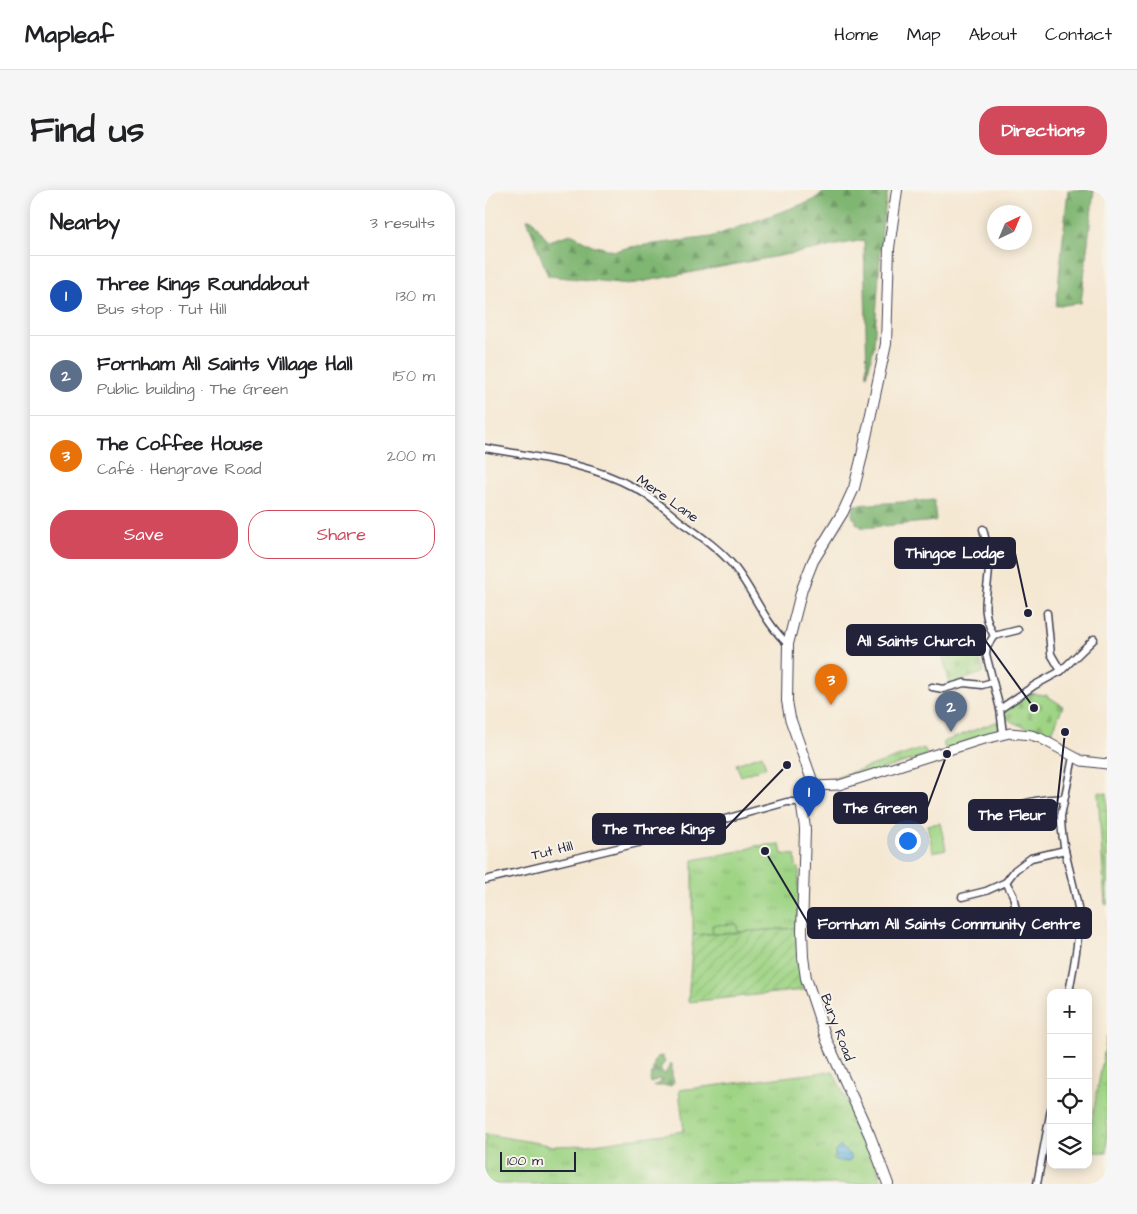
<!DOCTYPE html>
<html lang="en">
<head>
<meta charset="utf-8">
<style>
  :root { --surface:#fff; --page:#f6f6f6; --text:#202124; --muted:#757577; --line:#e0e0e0; --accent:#d1495b }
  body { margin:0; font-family:"Architects Daughter",sans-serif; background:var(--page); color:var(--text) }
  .controls { position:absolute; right:15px; bottom:15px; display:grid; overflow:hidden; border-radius:10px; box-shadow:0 2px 12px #0003 }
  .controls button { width:45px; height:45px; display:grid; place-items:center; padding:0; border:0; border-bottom:1px solid var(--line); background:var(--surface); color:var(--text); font:25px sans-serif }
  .compass { position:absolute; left:502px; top:15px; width:45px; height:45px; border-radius:50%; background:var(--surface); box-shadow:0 2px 12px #0003; rotate:44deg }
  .scale { position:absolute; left:15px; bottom:12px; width:76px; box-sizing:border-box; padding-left:5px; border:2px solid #22223b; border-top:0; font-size:14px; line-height:18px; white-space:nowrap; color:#22223b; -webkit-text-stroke:4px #f7f3e8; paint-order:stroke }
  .you { position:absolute; left:422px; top:650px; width:18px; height:18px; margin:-12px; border:4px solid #fff; border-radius:50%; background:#1a73e8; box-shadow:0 0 0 8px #1a73e833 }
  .badge { display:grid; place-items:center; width:32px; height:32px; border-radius:50%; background:var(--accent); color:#fff; font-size:16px; font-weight:700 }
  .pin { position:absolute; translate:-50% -41px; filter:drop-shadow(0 1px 2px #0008) }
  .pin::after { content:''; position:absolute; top:26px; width:18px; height:15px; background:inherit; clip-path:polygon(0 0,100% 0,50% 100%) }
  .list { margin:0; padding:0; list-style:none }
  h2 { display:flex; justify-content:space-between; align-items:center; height:65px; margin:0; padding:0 20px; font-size:21px }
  h2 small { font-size:16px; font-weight:400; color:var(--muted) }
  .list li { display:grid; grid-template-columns:32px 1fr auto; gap:15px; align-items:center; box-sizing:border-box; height:80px; padding:0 20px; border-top:1px solid var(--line) }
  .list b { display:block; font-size:19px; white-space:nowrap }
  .list p { margin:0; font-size:16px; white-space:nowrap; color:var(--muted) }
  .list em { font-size:16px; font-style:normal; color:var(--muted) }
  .actions { display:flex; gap:10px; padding:15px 20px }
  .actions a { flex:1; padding:11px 0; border:1px solid var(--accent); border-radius:20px; text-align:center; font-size:18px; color:var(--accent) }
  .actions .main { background:var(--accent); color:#fff }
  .icon { flex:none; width:28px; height:28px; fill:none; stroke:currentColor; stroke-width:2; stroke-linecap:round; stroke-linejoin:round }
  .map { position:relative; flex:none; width:622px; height:994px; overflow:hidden; border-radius:20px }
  header { display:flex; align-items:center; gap:30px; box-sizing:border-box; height:70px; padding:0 25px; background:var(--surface); border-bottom:1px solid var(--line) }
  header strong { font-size:24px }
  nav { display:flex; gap:28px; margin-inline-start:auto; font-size:18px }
  .intro { display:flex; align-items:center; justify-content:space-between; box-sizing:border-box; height:120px; padding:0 30px }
  h1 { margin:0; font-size:35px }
  .button { padding:12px 22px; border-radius:20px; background:var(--accent); color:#fff; font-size:18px; font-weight:700 }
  main { display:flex; gap:30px; padding:0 30px }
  aside { flex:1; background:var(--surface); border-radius:20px; box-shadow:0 2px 12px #0003 }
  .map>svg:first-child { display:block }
</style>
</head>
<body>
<header>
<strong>Mapleaf</strong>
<nav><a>Home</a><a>Map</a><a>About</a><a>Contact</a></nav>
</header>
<div class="intro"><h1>Find us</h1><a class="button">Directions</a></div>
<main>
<aside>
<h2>Nearby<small>3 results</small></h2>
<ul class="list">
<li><span class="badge" style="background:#1a4fb4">1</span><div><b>Three Kings Roundabout</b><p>Bus stop · Tut Hill</p></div><em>130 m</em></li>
<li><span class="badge" style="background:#5c6f8a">2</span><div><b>Fornham All Saints Village Hall</b><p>Public building · The Green</p></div><em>150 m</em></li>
<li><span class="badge" style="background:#e8710a">3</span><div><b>The Coffee House</b><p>Café · Hengrave Road</p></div><em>200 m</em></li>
</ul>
<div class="actions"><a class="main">Save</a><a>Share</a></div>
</aside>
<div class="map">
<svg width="622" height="994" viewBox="0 0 622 994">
  <defs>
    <pattern id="grass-tufts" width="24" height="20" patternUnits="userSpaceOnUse" patternTransform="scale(1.25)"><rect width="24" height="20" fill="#9fd485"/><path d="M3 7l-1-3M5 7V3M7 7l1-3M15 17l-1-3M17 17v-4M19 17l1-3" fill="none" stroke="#89b674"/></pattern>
    <pattern id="forest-firs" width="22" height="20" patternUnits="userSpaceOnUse" patternTransform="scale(1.25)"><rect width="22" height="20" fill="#7fb672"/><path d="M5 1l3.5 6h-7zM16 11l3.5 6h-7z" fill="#68945f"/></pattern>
    <pattern id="cemetery-stones" width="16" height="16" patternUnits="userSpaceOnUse" patternTransform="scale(1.25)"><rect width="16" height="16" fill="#9fd485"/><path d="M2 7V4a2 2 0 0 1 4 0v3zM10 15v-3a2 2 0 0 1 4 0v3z" fill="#89b674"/></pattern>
    <pattern id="garden-furrows" width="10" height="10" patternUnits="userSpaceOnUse" patternTransform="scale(1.25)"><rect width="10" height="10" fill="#9fd485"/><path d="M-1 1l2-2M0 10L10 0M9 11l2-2" fill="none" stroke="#89b674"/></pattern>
    <pattern id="water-rules" width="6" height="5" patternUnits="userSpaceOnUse" patternTransform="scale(1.25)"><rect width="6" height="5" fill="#6ab5e2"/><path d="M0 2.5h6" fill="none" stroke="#5793b8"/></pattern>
  </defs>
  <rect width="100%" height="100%" fill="#f7f3e8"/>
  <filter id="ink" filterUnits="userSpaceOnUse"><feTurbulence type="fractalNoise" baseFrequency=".02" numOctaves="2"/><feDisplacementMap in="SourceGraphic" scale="10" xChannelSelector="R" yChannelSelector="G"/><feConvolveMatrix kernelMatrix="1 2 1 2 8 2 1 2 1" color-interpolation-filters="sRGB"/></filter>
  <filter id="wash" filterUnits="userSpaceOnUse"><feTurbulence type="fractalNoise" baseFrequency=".0096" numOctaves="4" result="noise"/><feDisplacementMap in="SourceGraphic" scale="20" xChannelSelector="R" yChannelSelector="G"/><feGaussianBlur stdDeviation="1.12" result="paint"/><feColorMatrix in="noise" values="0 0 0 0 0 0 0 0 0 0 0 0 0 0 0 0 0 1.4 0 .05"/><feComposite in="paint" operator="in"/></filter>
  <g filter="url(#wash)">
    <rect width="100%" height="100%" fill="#f5e8d3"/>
    <g fill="url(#grass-tufts)" stroke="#607b60">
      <polygon points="513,531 514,540 512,542 460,559 458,552"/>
      <polygon points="439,558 442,565 367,589 345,593 344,590"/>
      <polygon points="613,602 622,603 622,715 620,714"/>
      <polygon points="295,654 297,664 310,665 311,676 314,679 313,738 208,745 208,670 260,660 270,656"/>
      <polygon points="622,847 622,963 603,961 603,951"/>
      <polygon points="348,881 385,960 398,994 0,994 0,944 70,956 103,955 199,941 194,900"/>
    </g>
    <g fill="url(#forest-firs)" stroke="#506c56">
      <polygon points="340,0 403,0 397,39 389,156 382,186 379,50 145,94 63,86 42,29 47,29 63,51 86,44 107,55 130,61 145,57 226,47 329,10"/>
      <polygon points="583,0 609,0 596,113 571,116"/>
      <polygon points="449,310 451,331 378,338 371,333 371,329 368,328 367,323 370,315"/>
      <path d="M177,866L180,872L176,877V882L180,884L186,873L187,874V885L189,892L186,896H168L178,891L173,889L166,893L165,889C169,882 167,873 172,867Z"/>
    </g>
    <g fill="url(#cemetery-stones)" stroke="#607b60">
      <polygon points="488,445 499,482 465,495 454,452"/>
      <path d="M542,503L561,505L578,516L566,545C551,539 529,537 518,525L535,506Z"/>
    </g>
    <polygon fill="url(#garden-furrows)" stroke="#607b60" points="313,738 313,758 319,800 203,812 208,745"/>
    <g fill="#9fd485" stroke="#607b60">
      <polygon points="277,565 281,577 256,586 251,574"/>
      <polygon points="455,633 461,659 448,662 442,635"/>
      <polygon points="252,734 253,743 228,744 227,735"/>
    </g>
    <polygon fill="url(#water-rules)" stroke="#466c8e" points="355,956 367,967 364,972 350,970 350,962"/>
  </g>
  <g filter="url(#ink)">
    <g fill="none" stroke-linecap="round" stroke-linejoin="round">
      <defs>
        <g id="minor">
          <path d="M0,258C50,267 105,273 150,298C167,307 182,320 196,332C214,345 232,357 246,373C268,398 278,432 303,454"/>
          <path d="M498,339C501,351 505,364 504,377C503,406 494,418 509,446"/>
          <polyline points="562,423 566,464 576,481"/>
          <polyline points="447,497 458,499 479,493 497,495 508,492"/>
          <polyline points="515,519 550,495 576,481 609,449"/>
          <polyline points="518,544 515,519 501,464 502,456 509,446 533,440"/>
          <path d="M518,621C537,613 558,608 579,609"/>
          <polyline points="0,690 153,653 302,612 315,612"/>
          <polyline points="521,692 528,705 532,725"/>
          <polyline points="477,707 501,701 521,692 530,680 546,668 580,660"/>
          <path d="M584,803C587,783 596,744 594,725C590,692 576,660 576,626L588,567"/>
          <polyline points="552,994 566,919"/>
        </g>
        <polyline id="secondary" points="329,596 354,595 492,551 525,543 546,545 555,548 597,571 622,574"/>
        <g id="primary">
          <path d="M317,608C315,614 320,632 320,640L317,741L318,767L321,788L342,851L385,946L403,994"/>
          <polyline points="315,612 327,603 329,596 305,528 302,511 303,454 317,399 328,371 358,322 369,298 376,270 401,154 404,58 412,0"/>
        </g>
      </defs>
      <use href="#minor" stroke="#424052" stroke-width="9"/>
      <use href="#secondary" stroke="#424052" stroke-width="11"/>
      <use href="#primary" stroke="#424052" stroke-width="12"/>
      <use href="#minor" stroke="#fff" stroke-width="6"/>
      <use href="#secondary" stroke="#fff" stroke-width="9"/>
      <use href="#primary" stroke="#fff" stroke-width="10"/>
    </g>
  </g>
  <g text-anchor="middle" stroke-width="4" stroke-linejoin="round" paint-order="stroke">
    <g font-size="14" fill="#22223b" stroke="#f7f3e8">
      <text transform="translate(183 308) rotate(35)" y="5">Mere Lane</text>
      <text transform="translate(67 660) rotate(-14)" y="5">Tut Hill</text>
      <text transform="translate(353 837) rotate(69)" y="5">Bury Road</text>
    </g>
  </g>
  <path fill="none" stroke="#22223b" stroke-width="2" d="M543 423L530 363M549 518L500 450M462 564L442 618M580 542L571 625M302 575L240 639M280 661L323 733"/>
  <g fill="#22223b" stroke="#f7f3e8" stroke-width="2">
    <circle cx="543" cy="423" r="5"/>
    <circle cx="549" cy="518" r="5"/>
    <circle cx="462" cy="564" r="5"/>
    <circle cx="580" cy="542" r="5"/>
    <circle cx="302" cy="575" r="5"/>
    <circle cx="280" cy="661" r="5"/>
  </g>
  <g fill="#22223b" stroke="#22223b" stroke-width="2">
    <rect x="410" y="348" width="120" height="30" rx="5"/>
    <rect x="362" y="435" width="138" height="30" rx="5"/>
    <rect x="349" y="603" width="93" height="30" rx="5"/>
    <rect x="484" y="610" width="87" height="30" rx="5"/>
    <rect x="108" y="624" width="132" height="30" rx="5"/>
    <rect x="323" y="718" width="283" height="30" rx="5"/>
  </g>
  <g font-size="15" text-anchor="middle" font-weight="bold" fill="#fff">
    <text x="470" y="368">Thingoe Lodge</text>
    <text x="431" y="456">All Saints Church</text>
    <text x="395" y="623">The Green</text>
    <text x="527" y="630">The Fleur</text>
    <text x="174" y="644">The Three Kings</text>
    <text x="464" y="739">Fornham All Saints Community Centre</text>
  </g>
</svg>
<div class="controls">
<button>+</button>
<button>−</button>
<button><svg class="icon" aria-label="locate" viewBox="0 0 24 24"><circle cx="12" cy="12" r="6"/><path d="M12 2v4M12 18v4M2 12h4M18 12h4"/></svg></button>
<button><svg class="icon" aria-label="layers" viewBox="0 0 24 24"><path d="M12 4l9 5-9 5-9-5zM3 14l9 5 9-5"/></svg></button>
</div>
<svg class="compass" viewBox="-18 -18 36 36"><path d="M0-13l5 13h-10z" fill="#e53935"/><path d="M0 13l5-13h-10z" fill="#757577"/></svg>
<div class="scale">100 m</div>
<div class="you"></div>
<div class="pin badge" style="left:324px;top:627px;background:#1a4fb4">1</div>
<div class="pin badge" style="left:466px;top:542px;background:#5c6f8a">2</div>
<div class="pin badge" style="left:346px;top:515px;background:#e8710a">3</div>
</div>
</main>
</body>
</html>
